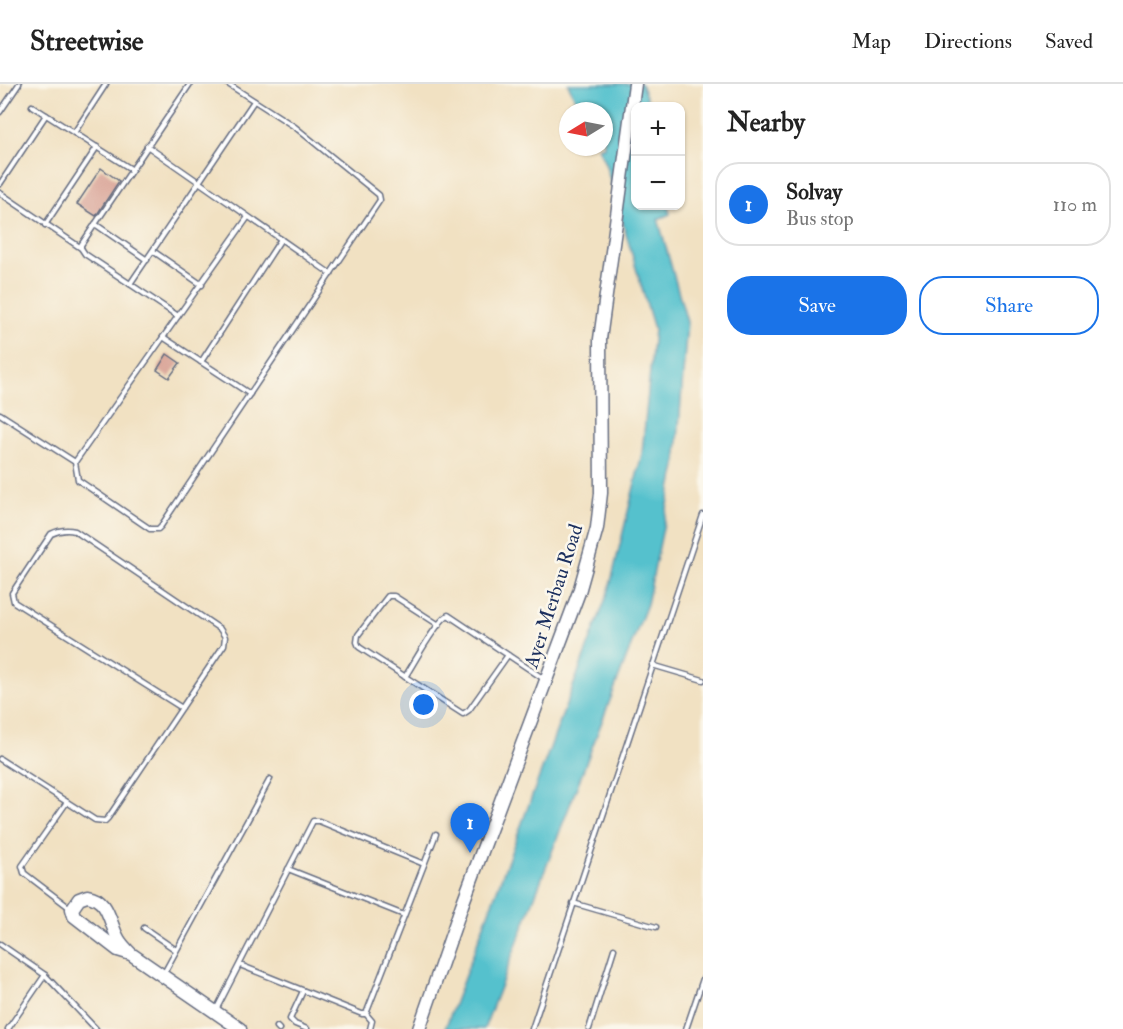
<!DOCTYPE html>
<html lang="en">
<head>
<meta charset="utf-8">
<style>
  :root { --surface:#fff; --page:#f2f2f2; --text:#222; --muted:#767676; --line:#e0e0e0; --accent:#1a73e8 }
  body { margin:0; font-family:"IM FELL Double Pica",serif; background:var(--page); color:var(--text) }
  .controls { position:absolute; right:18px; top:18px; display:grid; overflow:hidden; border-radius:12px; box-shadow:0 2px 4px #0004 }
  .controls button { width:54px; height:54px; display:grid; place-items:center; padding:0; border:0; border-bottom:2px solid var(--line); background:var(--surface); color:var(--text); font:30px sans-serif }
  .compass { position:absolute; left:559px; top:18px; width:54px; height:54px; border-radius:50%; background:var(--surface); box-shadow:0 2px 4px #0004; rotate:260deg }
  .you { position:absolute; left:424px; top:621px; width:21px; height:21px; margin:-15px; border:4px solid #fff; border-radius:50%; background:#1a73e8; box-shadow:0 0 0 9px #1a73e833 }
  .badge { display:grid; place-items:center; width:39px; height:39px; border-radius:50%; background:var(--accent); color:#fff; font-size:20px; font-weight:700 }
  .pin { position:absolute; translate:-50% -50px; filter:drop-shadow(0 2px 3px #0008) }
  .pin::after { content:''; position:absolute; top:32px; width:21px; height:18px; background:inherit; clip-path:polygon(0 0,100% 0,50% 100%) }
  .list { margin:0; padding:0; list-style:none }
  h2 { display:flex; justify-content:space-between; align-items:center; height:78px; margin:0; padding:0 24px; font-size:26px }
  h2 small { font-size:20px; font-weight:400; color:var(--muted) }
  .list li { display:grid; grid-template-columns:39px 1fr auto; gap:18px; align-items:center; box-sizing:border-box; height:84px; margin:0 12px 12px; padding:0 12px; border:2px solid var(--line); border-radius:24px }
  .list b { display:block; font-size:22px; white-space:nowrap }
  .list p { margin:0; font-size:20px; white-space:nowrap; color:var(--muted) }
  .list em { font-size:20px; font-style:normal; color:var(--muted) }
  .actions { display:flex; gap:12px; padding:18px 24px }
  .actions a { flex:1; padding:14px 0; border:2px solid var(--accent); border-radius:24px; text-align:center; font-size:21px; color:var(--accent) }
  .actions .main { background:var(--accent); color:#fff }
  .map { position:relative; flex:none; width:703px; height:945px; overflow:hidden }
  header { display:flex; align-items:center; gap:36px; box-sizing:border-box; height:84px; padding:0 30px; background:var(--surface); border-bottom:2px solid var(--line) }
  header strong { font-size:28px }
  nav { display:flex; gap:33px; margin-inline-start:auto; font-size:21px }
  main { display:flex }
  aside { flex:1; background:var(--surface) }
  .map>svg:first-child { display:block }
</style>
</head>
<body>
<header>
<strong>Streetwise</strong>
<nav><a>Map</a><a>Directions</a><a>Saved</a></nav>
</header>
<main>
<div class="map">
<svg width="703" height="945" viewBox="0 0 703 945">
  <rect width="100%" height="100%" fill="#fbf7ec"/>
  <filter id="ink" filterUnits="userSpaceOnUse"><feTurbulence type="fractalNoise" baseFrequency=".0167" numOctaves="2"/><feDisplacementMap in="SourceGraphic" scale="12" xChannelSelector="R" yChannelSelector="G"/><feConvolveMatrix kernelMatrix="1 2 1 2 8 2 1 2 1" color-interpolation-filters="sRGB"/></filter>
  <filter id="wash" filterUnits="userSpaceOnUse"><feTurbulence type="fractalNoise" baseFrequency=".008" numOctaves="4" result="noise"/><feDisplacementMap in="SourceGraphic" scale="24" xChannelSelector="R" yChannelSelector="G"/><feGaussianBlur stdDeviation="1.35" result="paint"/><feColorMatrix in="noise" values="0 0 0 0 0 0 0 0 0 0 0 0 0 0 0 0 0 1.4 0 .05"/><feComposite in="paint" operator="in"/></filter>
  <g filter="url(#wash)">
    <rect width="100%" height="100%" fill="#f1e1c2"/>
    <polygon fill="#54c1cd" stroke="#387896" stroke-width="1.5" points="568,0 641,0 650,22 636,22 636,122 668,122 670,130 658,135 687,238 676,382 647,520 484,945 445,945 609,506 642,370 654,245 606,82 598,63 604,63 604,27 581,27"/>
    <g id="blocks">
      <g fill="#dba99c">
        <polygon points="101,84 119,97 96,132 77,120"/>
        <polygon points="167,270 180,279 169,294 157,286"/>
      </g>
    </g>
  </g>
  <g filter="url(#ink)">
    <use href="#blocks" fill-opacity="0" stroke="#666d81" stroke-width="1.5"/>
    <g fill="none" stroke-linecap="round" stroke-linejoin="round">
      <defs>
        <g id="lane">
          <polyline points="228,0 295,43 379,111 380,116 161,442 158,445 150,445 78,396 75,378 248,133"/>
          <polyline points="32,22 131,85"/>
          <polyline points="0,28 19,0"/>
          <polyline points="74,49 106,0"/>
          <polyline points="147,62 331,190"/>
          <polyline points="0,100 46,31"/>
          <polyline points="0,109 81,164 85,170 178,232"/>
          <polyline points="95,140 147,176"/>
          <polyline points="45,141 97,63"/>
          <polyline points="81,163 81,161 190,0"/>
          <polyline points="153,167 202,201"/>
          <polyline points="130,200 254,17"/>
          <polyline points="163,253 250,310"/>
          <polyline points="201,278 281,155"/>
          <polyline points="0,330 75,378"/>
          <polyline points="439,541 394,512 388,512 358,551 357,558 359,563 463,630 469,626 508,571"/>
          <polyline points="652,581 703,596"/>
          <path d="M405,593C414,579 436,538 448,531L544,595"/>
          <path d="M0,675L95,736L105,737L108,734L224,561L225,553L220,545L75,447C67,445 59,446 51,450L12,509L14,518L182,624"/>
          <polyline points="67,718 22,782 24,789 70,824"/>
          <polyline points="288,785 404,831"/>
          <polyline points="573,819 656,843"/>
          <polyline points="144,844 176,866"/>
          <polyline points="0,860 45,891 96,945"/>
          <polyline points="240,881 362,930 366,930 372,937 370,945"/>
          <polyline points="163,891 270,695"/>
          <polyline points="303,907 290,935 295,940 307,945"/>
          <polyline points="216,926 313,737 319,737 424,780"/>
          <polyline points="366,930 436,750"/>
          <polyline points="277,943 279,945"/>
          <polyline points="8,945 45,891"/>
          <polyline points="532,945 703,431"/>
          <polyline points="589,945 614,865"/>
          <polyline points="686,945 703,895"/>
        </g>
        <g id="secondary">
          <path d="M131,870L118,866L74,832L72,825L79,815L87,812C110,815 109,840 119,856C122,861 127,866 131,870L240,945"/>
          <polyline points="419,945 462,821 579,508 597,444 601,409 600,255 635,0"/>
        </g>
      </defs>
      <use href="#lane" stroke="#666d81" stroke-width="7"/>
      <use href="#secondary" stroke="#666d81" stroke-width="15"/>
      <use href="#lane" stroke="#fff" stroke-width="4"/>
      <use href="#secondary" stroke="#fff" stroke-width="12"/>
    </g>
  </g>
  <g text-anchor="middle" stroke-width="5" stroke-linejoin="round" paint-order="stroke">
    <g font-size="20" fill="#1b2f5e" stroke="#fbf7ec">
      <text transform="translate(553 512) rotate(-72)" y="7">Ayer Merbau Road</text>
    </g>
  </g>
</svg>
<div class="controls">
<button>+</button>
<button>−</button>
</div>
<svg class="compass" viewBox="-18 -18 36 36"><path d="M0-13l5 13h-10z" fill="#e53935"/><path d="M0 13l5-13h-10z" fill="#767676"/></svg>
<div class="you"></div>
<div class="pin badge" style="left:470px;top:769px">1</div>
</div>
<aside>
<h2>Nearby<small></small></h2>
<ul class="list">
<li><span class="badge">1</span><div><b>Solvay</b><p>Bus stop</p></div><em>110 m</em></li>
</ul>
<div class="actions"><a class="main">Save</a><a>Share</a></div>
</aside>
</main>
</body>
</html>
